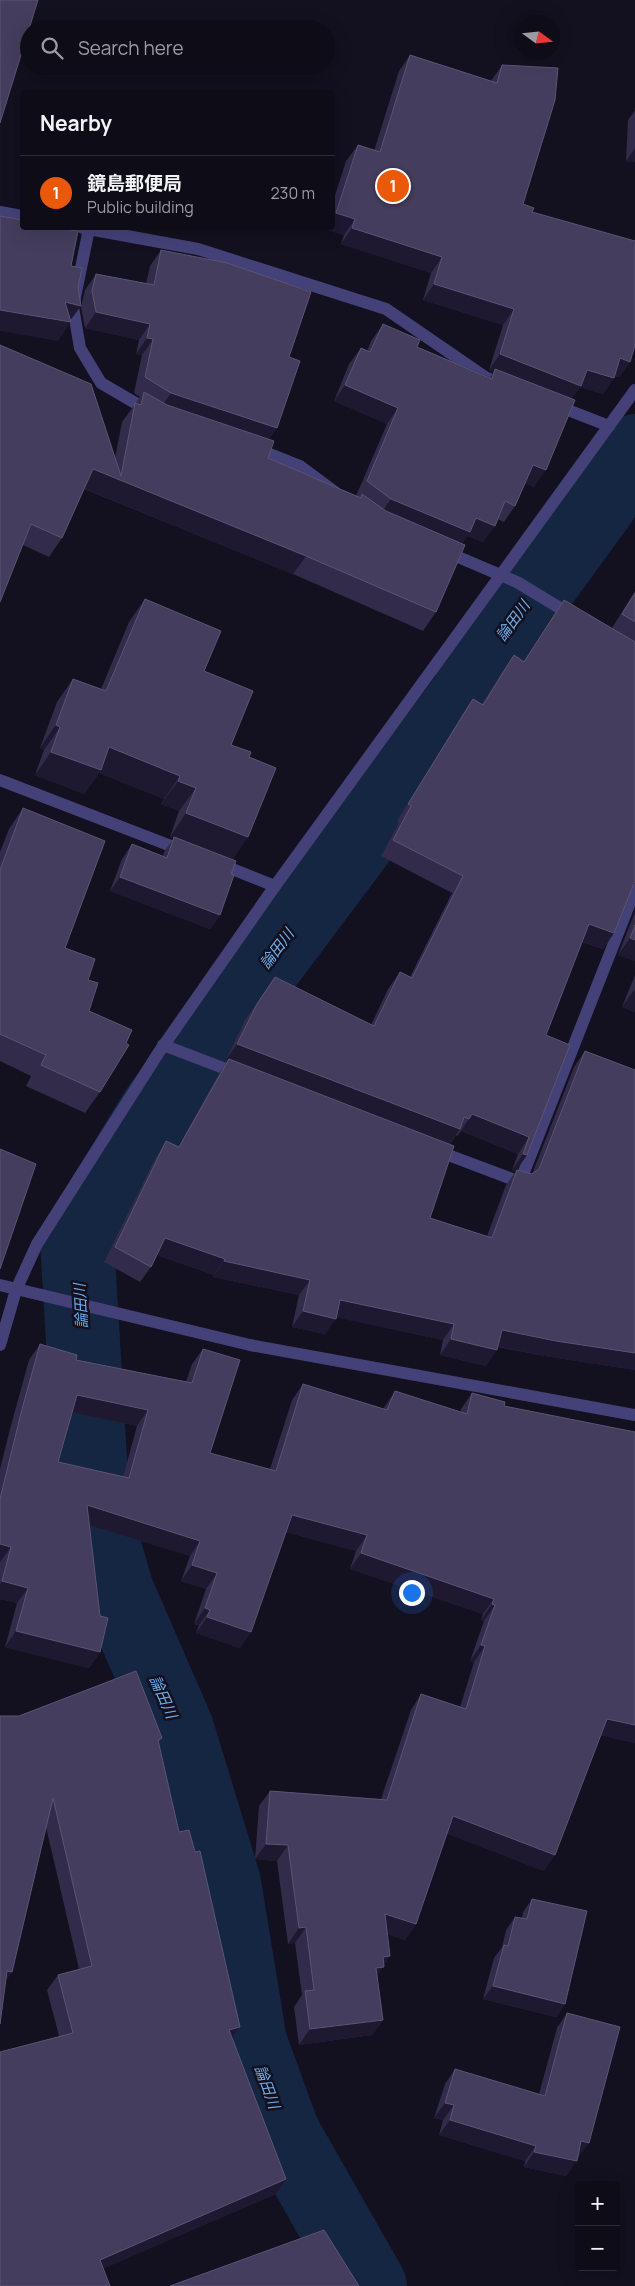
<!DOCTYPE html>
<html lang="en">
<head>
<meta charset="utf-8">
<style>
  :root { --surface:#0e0c17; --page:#171520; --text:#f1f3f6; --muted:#9b9ba1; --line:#2e2c36; --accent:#ea580c }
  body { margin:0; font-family:Manrope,"Noto Sans JP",sans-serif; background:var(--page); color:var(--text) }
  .controls { position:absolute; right:15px; bottom:15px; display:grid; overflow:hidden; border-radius:5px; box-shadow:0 5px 20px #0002 }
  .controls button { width:45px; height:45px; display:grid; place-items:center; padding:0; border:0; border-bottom:1px solid var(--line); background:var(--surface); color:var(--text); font:25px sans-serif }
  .compass { position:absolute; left:515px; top:15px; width:45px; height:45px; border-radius:50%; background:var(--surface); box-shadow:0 5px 20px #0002; rotate:105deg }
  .you { position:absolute; left:411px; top:1592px; width:18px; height:18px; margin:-12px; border:4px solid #fff; border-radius:50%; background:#1a73e8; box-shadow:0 0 0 8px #1a73e833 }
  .badge { display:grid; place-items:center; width:32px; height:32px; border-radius:50%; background:var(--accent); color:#fff; font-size:16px; font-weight:700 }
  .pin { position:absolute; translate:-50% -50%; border:2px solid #fff; box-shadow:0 1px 5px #0006 }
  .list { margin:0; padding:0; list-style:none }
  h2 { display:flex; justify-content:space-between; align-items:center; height:65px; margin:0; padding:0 20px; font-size:21px }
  h2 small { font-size:16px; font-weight:400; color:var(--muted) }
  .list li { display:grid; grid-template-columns:32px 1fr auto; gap:15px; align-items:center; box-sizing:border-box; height:75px; padding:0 20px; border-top:1px solid var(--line) }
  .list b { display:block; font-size:19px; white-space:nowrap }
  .list p { margin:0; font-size:16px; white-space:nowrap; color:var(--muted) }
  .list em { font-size:16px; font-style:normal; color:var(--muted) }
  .icon { flex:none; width:28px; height:28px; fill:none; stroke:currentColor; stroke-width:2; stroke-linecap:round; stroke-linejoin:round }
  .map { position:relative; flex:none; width:635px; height:2286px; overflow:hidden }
  .search { position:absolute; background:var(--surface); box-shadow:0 5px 20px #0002; left:20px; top:20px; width:315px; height:55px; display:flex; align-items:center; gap:12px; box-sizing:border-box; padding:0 18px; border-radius:28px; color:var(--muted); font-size:19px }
  .panel { position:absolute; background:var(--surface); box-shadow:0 5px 20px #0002; left:20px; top:90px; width:315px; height:140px; border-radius:5px }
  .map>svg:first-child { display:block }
</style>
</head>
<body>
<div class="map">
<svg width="635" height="2286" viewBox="0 0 635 2286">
  <rect width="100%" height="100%" fill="#13101f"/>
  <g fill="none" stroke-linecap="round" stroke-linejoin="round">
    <polyline stroke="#152643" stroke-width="74" points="370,2286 283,2133 250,2042 224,1883 177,1729 117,1591 93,1508 77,1241 88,1232 106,1193 156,1111 467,696 478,670 597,507 635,451"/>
    <g stroke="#444178" stroke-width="12">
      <polyline points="0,212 22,216"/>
      <polyline points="83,228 198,249 386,309 485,377 495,381"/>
      <polyline points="89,229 73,307 80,348 101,383 149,411"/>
      <polyline points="555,405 609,426"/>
      <polyline points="255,448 300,466 335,492"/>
      <polyline points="444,551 517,582 573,616"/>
      <polyline points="0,780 184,851"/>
      <polyline points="217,863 275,886"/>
      <polyline points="163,1045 239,1074"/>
      <polyline points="435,1150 520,1182 635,890"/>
      <polyline points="0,1285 250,1345 635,1415"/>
      <polyline points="0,1345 16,1290 37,1244 159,1052 275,886 635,390"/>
    </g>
  </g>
  <g fill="#322b4a" fill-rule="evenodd">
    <polygon points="410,55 491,81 502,65 523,204 532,212 630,362 619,377 615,376 603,394 580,387 571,399 534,487 525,483 515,506 504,522 497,519 483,542 467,536 462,543 436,612 423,631 293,574 84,489 62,538 49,557 23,545 0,345 115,458 122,422 140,397 134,393 142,355 136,354 139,340 85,328 81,307 85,290 96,274 146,284 150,266 161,250 289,357 269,439 268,458 356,496 387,424 334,401 349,364 361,348 367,351 371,341 383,324 417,347 490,377 494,372 489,370 503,325 423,300 431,273 341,244 344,235 325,229 325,228 332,228 332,205 346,161 358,145 374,151 399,71"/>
    <polygon points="635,110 635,162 626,161 628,120"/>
    <polygon points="635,591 635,883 634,883 614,933 603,949 582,942 546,1035 527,1155 515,1172 512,1170 518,1154 461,1131 457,1136 456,1135 450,1144 430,1218 487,1236 506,1185 517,1170 532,1174 574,1067 585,1051 635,1070 635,1370 545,1356 498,1347 486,1366 440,1355 443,1340 336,1317 325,1334 292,1327 299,1295 213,1277 214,1275 157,1255 151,1267 140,1282 104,1262 156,1157 166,1141 178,1147 218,1075 228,1061 226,1060 245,1020 275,977 371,1025 388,989 400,972 410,977 452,893 381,856 399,823 397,821 462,715 473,699 482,704 502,672 514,655 524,661 564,600 612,628"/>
    <polygon points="145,599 204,671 231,745 249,757 231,874 220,915 210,929 110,891 122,859 132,844 163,856 164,852 174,838 170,837 179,811 161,804 164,799 99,773 84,794 35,775 44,750 40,748 57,702 73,679 101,689 129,622"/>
    <polygon points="23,808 65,948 88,980 89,1011 100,1092 85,1113 26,1086 31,1076 0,1061 0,852 9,829"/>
    <polygon points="635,912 635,961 618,955"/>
    <polygon points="635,975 635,1012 622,1007"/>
    <path d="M40,1344L76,1360L186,1382L192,1364L203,1349L210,1453L270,1469L292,1400L303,1384L383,1409L395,1391L461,1412V1409L472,1393L504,1406L635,1432V1743L600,1735L544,1871L447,1833L416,1924L405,1940L387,1934L384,1965L377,1976L383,2020L372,2035L299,2045L294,2007L302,1995L295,1943L288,1944L277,1861L255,1859L259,1806L270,1791L381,1799L411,1710L421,1694L460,1707L474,1662L470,1661L484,1621L481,1620L483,1614L350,1569L356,1551L286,1532L240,1648L196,1633L199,1625L194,1624L206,1589L181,1581L190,1556L90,1525L100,1652L89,1668L5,1647L17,1603L0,1599V1469L10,1429L29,1360ZM72,1412L137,1426L123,1477L58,1462Z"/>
    <polygon points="0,1716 162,1738 158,1744 179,1832 232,2038 276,2194 103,2268 0,2286 59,2036 47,1990 58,1975 79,1969 46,1827"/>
    <polygon points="532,1899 565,2004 556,2017 483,1999 494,1958 502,1947 506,1930 515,1917 522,1918 523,1912"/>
    <polygon points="567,2013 578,2158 577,2158 566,2176 524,2167 525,2161 439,2135 443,2120 434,2118 445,2084 455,2069 539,2094 557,2028"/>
  </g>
  <g fill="#1e1831">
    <polygon points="635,148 635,162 626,161"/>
    <polygon points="336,213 355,219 344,235 325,229 326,228 332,228 332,218"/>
    <polygon points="352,228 442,257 431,273 341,244"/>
    <polygon points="434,284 514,309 503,325 423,300"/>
    <polygon points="65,302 81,306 69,322 71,322 58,341 0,331 0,310"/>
    <polygon points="96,312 150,324 139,340 85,328"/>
    <polygon points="147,338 153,339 142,355 136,354"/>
    <polygon points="500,354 587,370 614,378 603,394 580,387 569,402 495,369 494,372 489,370"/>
    <polygon points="620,358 630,362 619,377 609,374"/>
    <polygon points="345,385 398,408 387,424 334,401"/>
    <polygon points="171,393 277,428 266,444 160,409"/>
    <polygon points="533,465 546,470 534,487 521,481"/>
    <polygon points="93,469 306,556 293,574 80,487"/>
    <polygon points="391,499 476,518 495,526 483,542 467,536 458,548 380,515"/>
    <polygon points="56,725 60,727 44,750 40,748"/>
    <polygon points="109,747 180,776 164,799 99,773 84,794 35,775 51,752"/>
    <polygon points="178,781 196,788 179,811 161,804"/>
    <polygon points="186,813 248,837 232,861 170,837"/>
    <polygon points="120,877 220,915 210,929 110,891"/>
    <polygon points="589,924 614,933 603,949 578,940"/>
    <polygon points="630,938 635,940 635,961 618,955"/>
    <polygon points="634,990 635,991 635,1012 622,1007"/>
    <polygon points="237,1044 460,1129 448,1146 226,1060"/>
    <polygon points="472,1114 529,1137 518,1154 461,1131"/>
    <polygon points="523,1154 527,1155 515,1172 512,1170"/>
    <polygon points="165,1238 225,1259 214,1275 154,1254"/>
    <polygon points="224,1261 310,1280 299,1295 213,1277"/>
    <polygon points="340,1300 454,1324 443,1340 329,1316"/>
    <polygon points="303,1311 336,1319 325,1334 292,1327"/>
    <polygon points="502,1330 635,1353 635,1370 545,1356 491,1345"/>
    <polygon points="451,1339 497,1350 486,1366 440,1355"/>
    <polygon points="77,1395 148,1410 137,1426 66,1411"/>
    <polygon points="87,1505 200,1541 190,1556 76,1521"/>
    <polygon points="292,1515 367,1535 356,1551 281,1531"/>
    <polygon points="0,1544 11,1547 0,1562"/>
    <polygon points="361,1553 494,1599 483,1614 350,1569"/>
    <polygon points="192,1565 217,1573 206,1589 181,1581"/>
    <polygon points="2,1581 28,1588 17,1603 0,1599 0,1585"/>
    <polygon points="492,1604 495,1605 484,1621 481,1620"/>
    <polygon points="205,1608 210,1610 199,1625 194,1624"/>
    <polygon points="207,1617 251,1632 240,1648 196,1633"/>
    <polygon points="16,1631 100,1652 89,1668 5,1647"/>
    <polygon points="481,1645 485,1646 474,1662 470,1661"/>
    <polygon points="607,1719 635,1725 635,1743 596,1734"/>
    <polygon points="453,1816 555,1855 544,1871 442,1832"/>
    <polygon points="266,1844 288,1845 277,1861 255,1859"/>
    <polygon points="385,1914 416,1924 405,1940 374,1930"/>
    <polygon points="306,1927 295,1943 288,1944 299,1928"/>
    <polygon points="390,1956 373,1982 365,1984 383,1957"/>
    <polygon points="7,1971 12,1972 2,1987"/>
    <polygon points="493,1986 565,2004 556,2017 483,1999"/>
    <polygon points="383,2020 372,2035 299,2045 310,2029"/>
    <polygon points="240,2027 229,2042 229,2030"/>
    <polygon points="445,2103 454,2105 443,2120 434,2118"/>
    <polygon points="450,2120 536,2146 525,2161 439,2135"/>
    <polygon points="581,2141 589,2143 578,2158 570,2156"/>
    <polygon points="534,2152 577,2161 566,2176 524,2167"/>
    <polygon points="286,2179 276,2194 89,2275 100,2260"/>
  </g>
  <g fill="#443d5d" stroke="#5b5475" fill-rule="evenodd">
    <polygon points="0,0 38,0 0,123"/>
    <polygon points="410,55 497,83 502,65 558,68 555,100 523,204 534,208 532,212 635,241 635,345 630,362 620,358 614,378 587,370 581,386 500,354 514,309 434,284 442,257 352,228 355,219 336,213 358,145 380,152"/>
    <polygon points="0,216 22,220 22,228 58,228 78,231 71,266 82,268 78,287 81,306 65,302 71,322 0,310"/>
    <polygon points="161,250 227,263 311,292 289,357 300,361 277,428 171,393 145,377 153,339 147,338 150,324 96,312 92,291 96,274 154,285"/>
    <polygon points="383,324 420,340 417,347 492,379 495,369 575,400 546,470 533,465 515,506 505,501 495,526 476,518 470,532 391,499 367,481 398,408 345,385 361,348 370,352"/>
    <polygon points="0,345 91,384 121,476 135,403 141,405 144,392 167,405 274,441 268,458 361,498 362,494 386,511 465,545 436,612 306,556 93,469 62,538 31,524 0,602"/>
    <polygon points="635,593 635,622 622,614"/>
    <polygon points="145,599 221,631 204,671 253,691 231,745 251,752 249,757 276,768 248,837 186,813 196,788 178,781 180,776 109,747 101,770 51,752 60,727 56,725 73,679 106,691"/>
    <polygon points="564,600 635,642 635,881 614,933 589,924 546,1035 570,1045 527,1155 523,1154 529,1137 472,1114 469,1119 464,1117 460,1129 237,1044 257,1004 275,977 374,1026 400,972 412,978 463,876 393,840 411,806 408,804 473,699 483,705 514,655 524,662"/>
    <polygon points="23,808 105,841 65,948 95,959 88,980 98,983 89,1011 132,1030 126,1043 129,1045 100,1092 41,1065 46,1055 0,1034 0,870"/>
    <polygon points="174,837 236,861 231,874 234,875 220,915 120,877 132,844 167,858"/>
    <polygon points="635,925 635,940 630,938"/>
    <polygon points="585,1051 635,1070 635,1353 556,1341 502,1330 497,1350 451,1339 454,1324 340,1300 336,1319 303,1311 310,1280 224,1261 225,1259 165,1238 151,1267 115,1247 166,1141 179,1147 229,1059 454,1146 430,1218 492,1238 517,1170 532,1174 539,1169"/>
    <polygon points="0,1149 36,1164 0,1269"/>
    <path d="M40,1344L77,1355L76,1360L192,1383L203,1349L240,1360L210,1453L276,1471L303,1384L387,1410L395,1391L467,1414L472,1393L505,1402L504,1406L635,1432V1725L607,1719L555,1855L453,1816L416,1924L385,1914L390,1956L383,1957L384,1967L376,1968L383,2020L310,2029L305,1991L314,1990L306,1927L299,1928L288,1845L266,1844L270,1791L387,1800L421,1694L466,1709L485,1646L481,1645L495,1605L492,1604L494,1599L361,1553L367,1535L292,1515L251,1632L207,1617L210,1610L205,1608L217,1573L192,1565L200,1541L87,1505L100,1616L108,1618L100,1652L16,1631L28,1588L2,1581L11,1547L0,1544V1499L21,1413ZM77,1395L148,1410L129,1478L58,1462Z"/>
    <polygon points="136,1671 162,1738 158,1740 179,1832 189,1830 195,1852 200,1851 240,2027 229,2030 286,2179 100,2260 110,2286 0,2286 0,2052 73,2033 58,1975 92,1966 53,1798 12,1972 7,1971 0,2024 0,1716 19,1716"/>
    <polygon points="532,1899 587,1911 565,2004 493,1986 504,1945 508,1946 515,1917 527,1919"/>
    <polygon points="567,2013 620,2027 589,2143 581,2141 577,2161 534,2152 536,2146 450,2120 454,2105 445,2103 455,2069 545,2096"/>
    <polygon points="324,2230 359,2286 170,2286"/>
  </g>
  <g text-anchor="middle" stroke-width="5" stroke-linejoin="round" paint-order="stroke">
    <g font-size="15" font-style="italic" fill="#6faeec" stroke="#13101f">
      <text transform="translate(513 621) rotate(-54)" y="5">論田川</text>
      <text transform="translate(277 949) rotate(-53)" y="5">論田川</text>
      <text transform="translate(81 1306) rotate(-93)" y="5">論田川</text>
      <text transform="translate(163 1697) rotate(66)" y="5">論田川</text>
      <text transform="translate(267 2087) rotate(70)" y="5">論田川</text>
    </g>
  </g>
</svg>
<div class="controls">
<button>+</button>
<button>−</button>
</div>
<svg class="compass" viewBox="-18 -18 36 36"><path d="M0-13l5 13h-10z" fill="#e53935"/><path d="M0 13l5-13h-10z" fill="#9b9ba1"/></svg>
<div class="you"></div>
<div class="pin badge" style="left:393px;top:186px">1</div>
<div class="search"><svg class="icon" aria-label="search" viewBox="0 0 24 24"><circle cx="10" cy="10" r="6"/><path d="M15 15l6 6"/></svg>Search here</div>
<section class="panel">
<h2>Nearby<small></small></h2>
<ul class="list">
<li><span class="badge">1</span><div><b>鏡島郵便局</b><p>Public building</p></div><em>230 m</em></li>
</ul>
</section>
</div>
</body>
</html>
